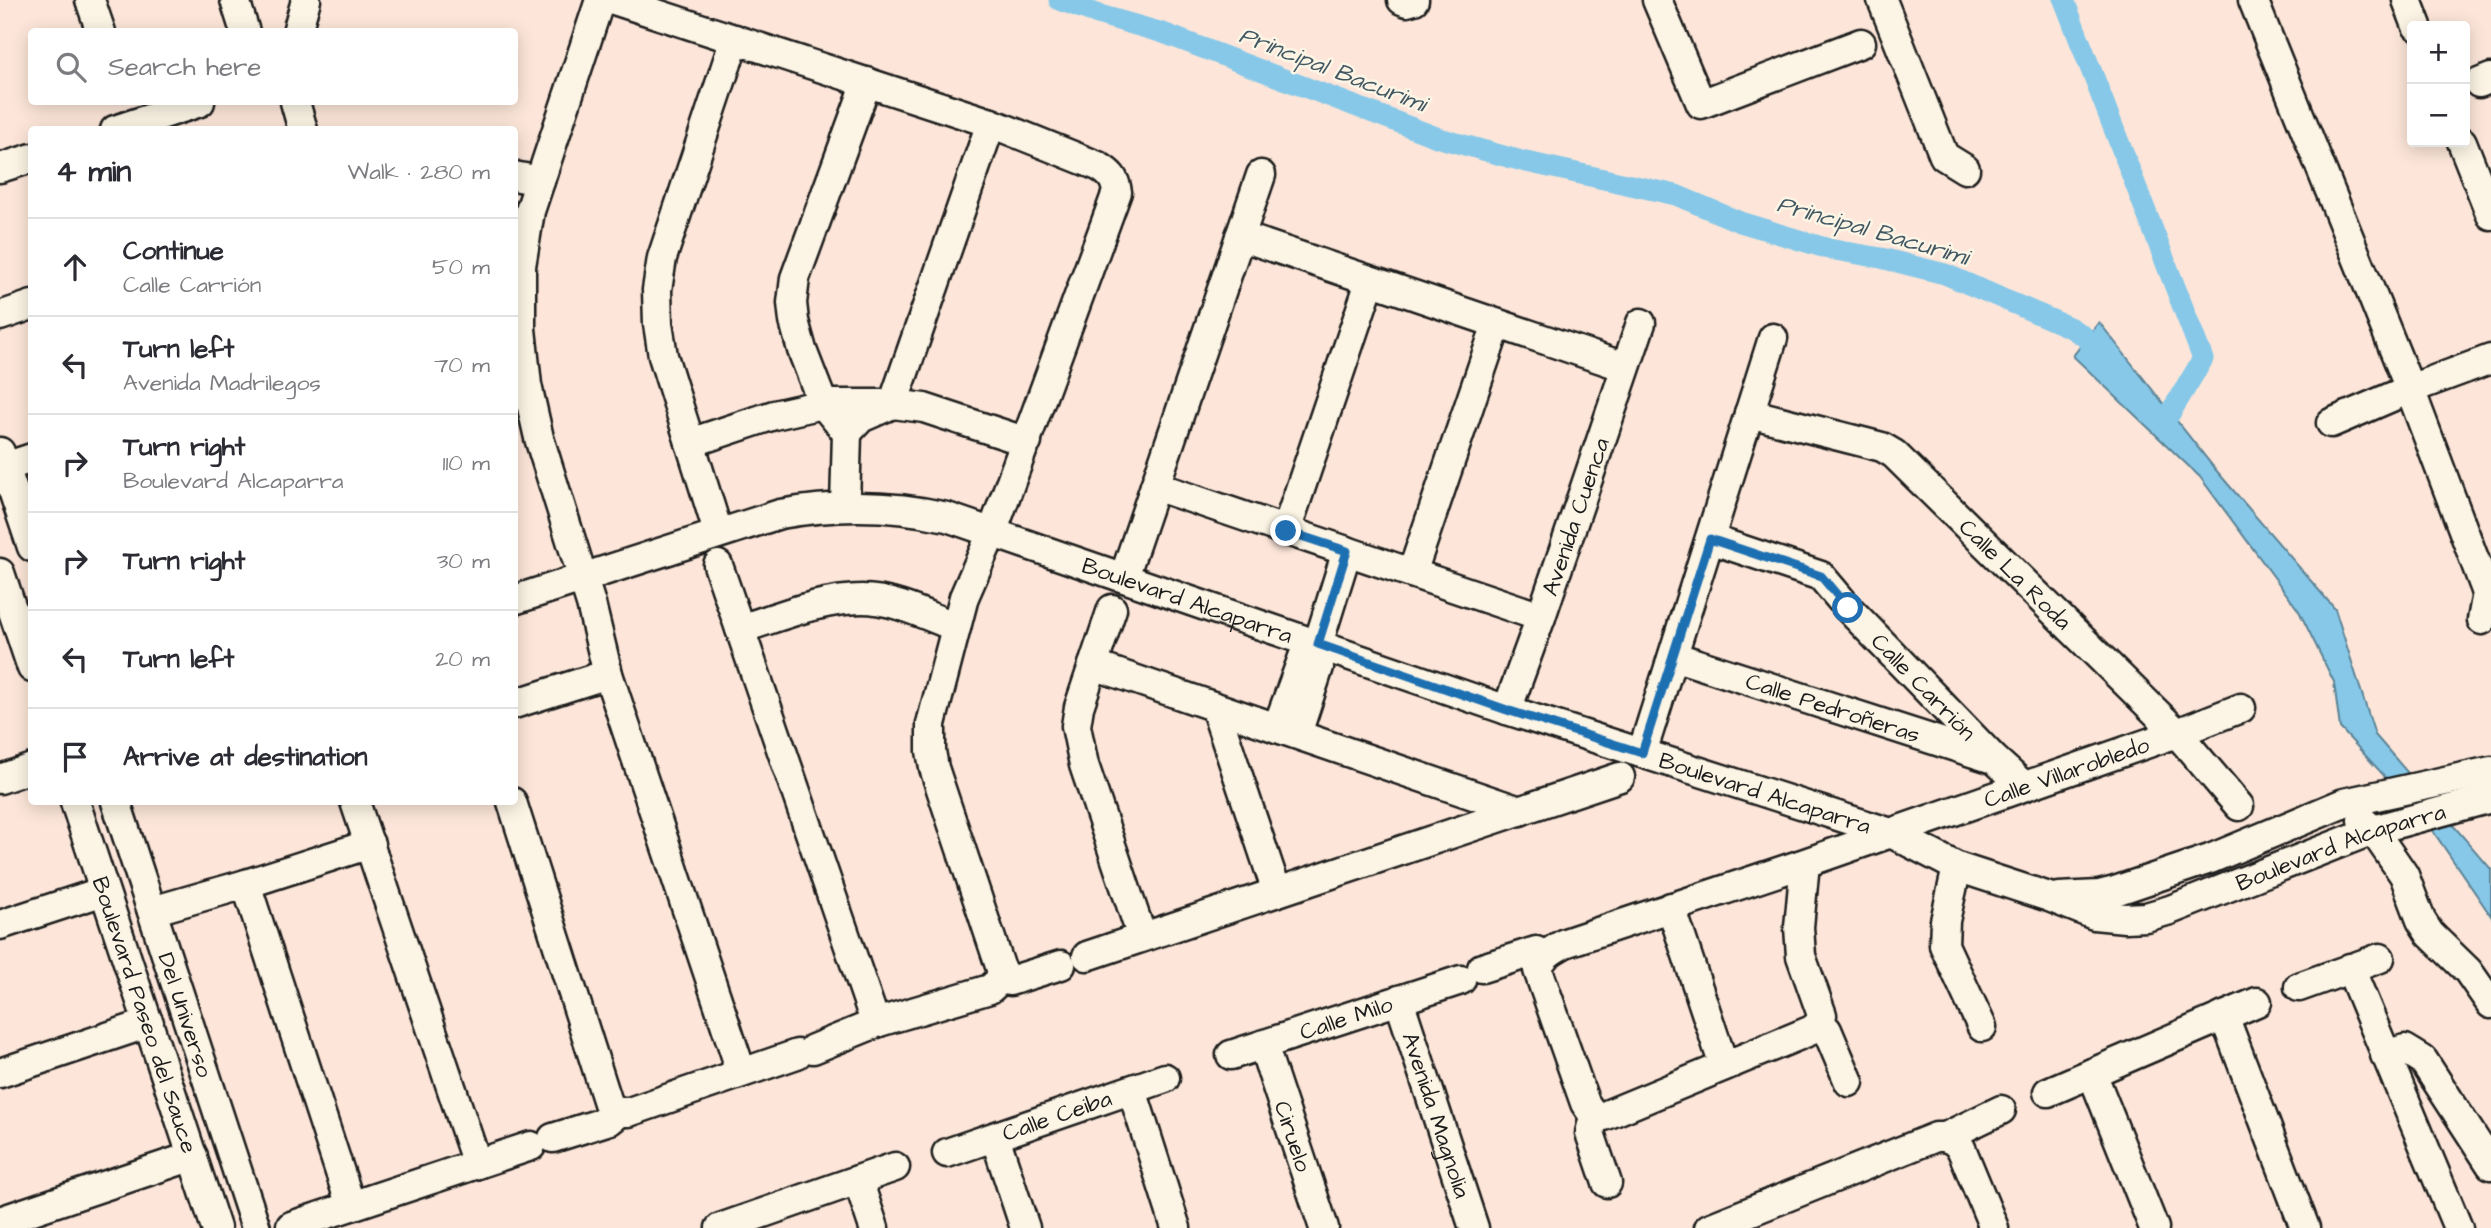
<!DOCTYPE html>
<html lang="en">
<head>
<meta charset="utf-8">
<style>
  :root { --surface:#fff; --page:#f2f2f3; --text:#2b2b33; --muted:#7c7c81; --line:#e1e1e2 }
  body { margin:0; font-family:"Architects Daughter",sans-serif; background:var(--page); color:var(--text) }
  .controls { position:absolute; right:21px; top:21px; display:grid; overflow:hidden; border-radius:7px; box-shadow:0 4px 18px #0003 }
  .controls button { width:63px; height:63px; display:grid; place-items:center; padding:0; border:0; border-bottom:2px solid var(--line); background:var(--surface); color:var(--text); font:35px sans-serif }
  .stop { position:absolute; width:21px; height:21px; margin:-16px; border:5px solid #1f6fb2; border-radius:50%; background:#fff }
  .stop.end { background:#1f6fb2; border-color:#fff; box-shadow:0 2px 7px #0008 }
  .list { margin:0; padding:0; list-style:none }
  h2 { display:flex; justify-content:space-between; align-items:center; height:91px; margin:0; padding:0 28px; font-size:30px }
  h2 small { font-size:23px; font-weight:400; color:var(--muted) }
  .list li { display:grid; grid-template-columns:46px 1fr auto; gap:21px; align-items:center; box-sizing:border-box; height:98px; padding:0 28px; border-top:2px solid var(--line) }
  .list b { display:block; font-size:26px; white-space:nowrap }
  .list p { margin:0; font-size:23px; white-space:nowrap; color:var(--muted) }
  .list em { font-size:23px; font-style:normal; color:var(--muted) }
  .icon { flex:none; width:38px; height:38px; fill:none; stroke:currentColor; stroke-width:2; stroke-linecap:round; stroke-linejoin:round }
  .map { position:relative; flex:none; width:2491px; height:1228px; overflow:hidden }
  .search { position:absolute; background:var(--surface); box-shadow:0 4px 18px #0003; left:28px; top:28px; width:490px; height:77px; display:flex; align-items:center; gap:18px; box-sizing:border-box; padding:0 24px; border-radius:7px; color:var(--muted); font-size:26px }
  .panel { position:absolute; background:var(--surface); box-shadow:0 4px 18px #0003; left:28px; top:126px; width:490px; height:679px; border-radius:7px }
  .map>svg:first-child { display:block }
</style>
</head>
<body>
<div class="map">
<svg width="2491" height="1228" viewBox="0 0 2491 1228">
  <rect width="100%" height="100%" fill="#fde6d9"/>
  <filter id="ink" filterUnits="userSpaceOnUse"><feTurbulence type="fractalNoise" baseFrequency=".0143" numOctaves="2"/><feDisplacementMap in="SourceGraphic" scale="14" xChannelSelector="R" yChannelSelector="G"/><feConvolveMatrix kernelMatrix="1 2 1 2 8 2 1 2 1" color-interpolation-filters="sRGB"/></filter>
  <g filter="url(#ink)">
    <polygon fill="#87c8e8" stroke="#5c8396" stroke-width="2" points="2099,322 2215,469 2335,609 2375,735 2491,869 2491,916 2426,821 2340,728 2334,682 2299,611 2200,477 2073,356"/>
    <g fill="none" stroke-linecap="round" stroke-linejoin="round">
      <g stroke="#87c8e8" stroke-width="21">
        <polyline points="1059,0 1100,15 1163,33 1439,138 1522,161 1676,195 1740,222 1829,249 1881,258 1945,274 2071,328 2085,337 2103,362"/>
        <polyline points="2064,0 2203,359 2163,425"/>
      </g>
      <defs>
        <g id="minor">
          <polyline points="90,0 101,32"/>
          <polyline points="235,0 245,32"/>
          <polyline points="600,0 530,211 521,266 521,329 527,385 539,438 591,604 608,674 737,1059 736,1074"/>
          <path d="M614,0L991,123L1098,166C1110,173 1115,178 1117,192L992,533L964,597L931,724V751L934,768L1001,969V979L990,989L879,1022L813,1049"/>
          <polyline points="1402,0 1407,2 1414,0"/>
          <polyline points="1657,0 1701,104 1861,43"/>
          <polyline points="1882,0 1944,156 1965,169"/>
          <polyline points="2253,0 2410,389 2487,593 2482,620"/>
          <polyline points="2407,0 2417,26"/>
          <polyline points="297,32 306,0"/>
          <polyline points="2479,83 2491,78"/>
          <polyline points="295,102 303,130"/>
          <polyline points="115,130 200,102"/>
          <polyline points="2462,142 2491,215"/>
          <polyline points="0,168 32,158"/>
          <polyline points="514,176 540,181"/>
          <polyline points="1240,236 1625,367"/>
          <polyline points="0,316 32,305"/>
          <path id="s1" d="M1749,413L1882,447L1894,454L2177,733L2239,806"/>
          <polyline points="2331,423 2410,389 2491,359"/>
          <polyline points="847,433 861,418 893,404 991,123"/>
          <polyline points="690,443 774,415 823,404 893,404 924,408 1027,442"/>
          <polyline points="0,452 32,547"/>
          <polyline points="5,467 32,458"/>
          <polyline points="1155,486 1541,617"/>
          <polyline points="845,506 847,433 823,404 802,350 794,321 792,303 795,278 867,82"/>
          <polyline points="1286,531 1370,282"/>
          <polyline points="718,532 663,356 658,324 657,290 662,258 735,39"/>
          <path id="s2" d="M1710,539L1821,576L1848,608L1994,759L2024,786"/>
          <polyline points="718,565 872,1013 879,1022"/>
          <polyline points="0,573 32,668"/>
          <polyline points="1412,573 1497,324"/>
          <polyline points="1124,577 1261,175"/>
          <path id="s3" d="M514,600L780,514C836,504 890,504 947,517L1507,710L1891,833L1957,867L2049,897L2094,915L2125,918L2146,917L2170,910L2373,830L2491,798"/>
          <polyline points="1112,609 1079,707 1076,726 1084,765 1142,937"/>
          <path d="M740,629C779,617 821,599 862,599C894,599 927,616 956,627"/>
          <polyline points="1318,644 1347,551"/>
          <path id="s4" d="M1673,656L1990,758"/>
          <polyline points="1093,665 1520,811"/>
          <polyline points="514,704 608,674"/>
          <polyline points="1215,707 1277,892"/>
          <path id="s5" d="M1507,710L1541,617L1641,323"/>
          <polyline points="1277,728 1309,641"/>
          <polyline points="1297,734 1319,667"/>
          <polyline points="1642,753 1773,338"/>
          <polyline points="0,779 32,768"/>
          <path id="s6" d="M75,802L216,1228"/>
          <path id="s7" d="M116,802L256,1228"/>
          <polyline points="355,802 477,1164"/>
          <polyline points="512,802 609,1106 620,1112 629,1112 797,1054"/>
          <polyline points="2362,820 2373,830 2404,875 2421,920 2430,934 2468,971 2491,1004"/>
          <path id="s8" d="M1805,863L1799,927L1801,956L1822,1015L1819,1024L1812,1030L1604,1116H1594L1585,1103L1538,970C1541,955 1553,950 1565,943L1805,863L2177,733L2241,708"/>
          <polyline points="1957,867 1945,921 1944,945 1982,1027"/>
          <polyline points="246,884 351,1206"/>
          <polyline points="2059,897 2099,895 2115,891 2210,859 2344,803 2491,771"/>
          <polyline points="1671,907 1724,1066"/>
          <polyline points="152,911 246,884 370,844"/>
          <polyline points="0,925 104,891"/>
          <polyline points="1087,956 1620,777"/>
          <polyline points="1482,968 1536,951 1545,955"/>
          <polyline points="2350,968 2458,1228"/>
          <polyline points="1001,979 1010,981 1061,965"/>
          <polyline points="2299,987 2380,958"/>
          <path id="s9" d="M1399,1000L1474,1228"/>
          <polyline points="2224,1016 2305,1228"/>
          <polyline points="1819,1024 1827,1030 1849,1082"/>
          <path id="s10" d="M1263,1045L1324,1228"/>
          <path id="s11" d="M1231,1055L1461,980"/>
          <polyline points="2385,1055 2405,1049 2423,1060 2491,1165"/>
          <polyline points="0,1073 149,1023"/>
          <polyline points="2092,1073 2154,1228"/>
          <polyline points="1132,1090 1176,1228"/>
          <polyline points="2048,1092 2257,1002"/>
          <polyline points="1594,1116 1590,1133 1607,1183"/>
          <polyline points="995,1137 1025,1228"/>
          <polyline points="1945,1137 1954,1141 1961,1148 1994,1228"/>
          <polyline points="553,1138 610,1120 620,1112"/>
          <path id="s12" d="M947,1153L1165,1078"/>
          <polyline points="858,1180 874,1228"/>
          <polyline points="0,1221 193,1156"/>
          <polyline points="291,1226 531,1146"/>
          <polyline points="720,1228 895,1167"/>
          <polyline points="1709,1228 1936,1137 1945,1137 2001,1110"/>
        </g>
      </defs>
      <use href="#minor" stroke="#1c1c1c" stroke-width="33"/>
      <use href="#minor" stroke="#fcf5e5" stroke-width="28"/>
    </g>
  </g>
  <g fill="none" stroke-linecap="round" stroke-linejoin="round" filter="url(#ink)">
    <polyline stroke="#1f6fb2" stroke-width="9" points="1286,531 1347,551 1318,644 1507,710 1642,753 1710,539 1821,576 1848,608"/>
  </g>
  <g text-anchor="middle" stroke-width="5" stroke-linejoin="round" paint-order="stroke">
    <g font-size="23" fill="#1c1c1c" stroke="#fcf5e5">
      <text dy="8" stroke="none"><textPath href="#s5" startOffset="205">Avenida Cuenca</textPath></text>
      <text dy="8" stroke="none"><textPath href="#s1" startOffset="322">Calle La Roda</textPath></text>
      <text dy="8" stroke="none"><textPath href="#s3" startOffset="702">Boulevard Alcaparra</textPath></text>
      <text dy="8" stroke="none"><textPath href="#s2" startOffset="268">Calle Carrión</textPath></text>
      <text dy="8" stroke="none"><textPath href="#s4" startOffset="168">Calle Pedroñeras</textPath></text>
      <text dy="8" stroke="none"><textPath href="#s8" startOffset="1136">Calle Villarobledo</textPath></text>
      <text dy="8" stroke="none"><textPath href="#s3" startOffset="1311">Boulevard Alcaparra</textPath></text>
      <text dy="8" stroke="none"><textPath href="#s3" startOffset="1922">Boulevard Alcaparra</textPath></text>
      <text dy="8" stroke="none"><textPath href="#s6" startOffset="224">Boulevard Paseo del Sauce</textPath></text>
      <text dy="8" stroke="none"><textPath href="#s7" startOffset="224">Del Universo</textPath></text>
      <text dy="8" stroke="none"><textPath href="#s11" startOffset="121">Calle Milo</textPath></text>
      <text dy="8" stroke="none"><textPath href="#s9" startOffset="121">Avenida Magnolia</textPath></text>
      <text dy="8" stroke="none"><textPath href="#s12" startOffset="116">Calle Ceiba</textPath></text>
      <text dy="8" stroke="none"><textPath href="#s10" startOffset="96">Ciruelo</textPath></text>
    </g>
    <g font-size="24" font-style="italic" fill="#415863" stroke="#fcf5e5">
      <text transform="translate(1333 69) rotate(21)" y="8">Principal Bacurimi</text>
      <text transform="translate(1873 230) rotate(16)" y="8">Principal Bacurimi</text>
    </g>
  </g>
</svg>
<div class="controls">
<button>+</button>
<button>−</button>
</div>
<div class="stop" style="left:1848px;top:608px"></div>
<div class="stop end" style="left:1286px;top:531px"></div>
<div class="search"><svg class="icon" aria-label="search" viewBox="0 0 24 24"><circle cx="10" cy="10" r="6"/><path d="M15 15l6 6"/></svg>Search here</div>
<section class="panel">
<h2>4 min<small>Walk · 280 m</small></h2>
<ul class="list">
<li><svg class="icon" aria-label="ahead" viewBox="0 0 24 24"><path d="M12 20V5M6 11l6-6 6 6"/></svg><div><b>Continue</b><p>Calle Carrión</p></div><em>50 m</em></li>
<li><svg class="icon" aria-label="left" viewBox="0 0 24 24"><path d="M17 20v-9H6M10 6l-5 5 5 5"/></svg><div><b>Turn left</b><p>Avenida Madrilegos</p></div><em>70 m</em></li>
<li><svg class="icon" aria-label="right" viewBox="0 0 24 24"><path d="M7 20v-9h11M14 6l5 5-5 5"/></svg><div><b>Turn right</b><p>Boulevard Alcaparra</p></div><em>110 m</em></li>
<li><svg class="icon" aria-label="right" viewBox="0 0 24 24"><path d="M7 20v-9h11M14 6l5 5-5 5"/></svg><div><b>Turn right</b></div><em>30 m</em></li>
<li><svg class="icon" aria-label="left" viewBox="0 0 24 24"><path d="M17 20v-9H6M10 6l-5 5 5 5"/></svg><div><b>Turn left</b></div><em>20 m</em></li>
<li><svg class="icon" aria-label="arrive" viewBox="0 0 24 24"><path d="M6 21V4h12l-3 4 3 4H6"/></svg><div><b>Arrive at destination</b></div></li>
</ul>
</section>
</div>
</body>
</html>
